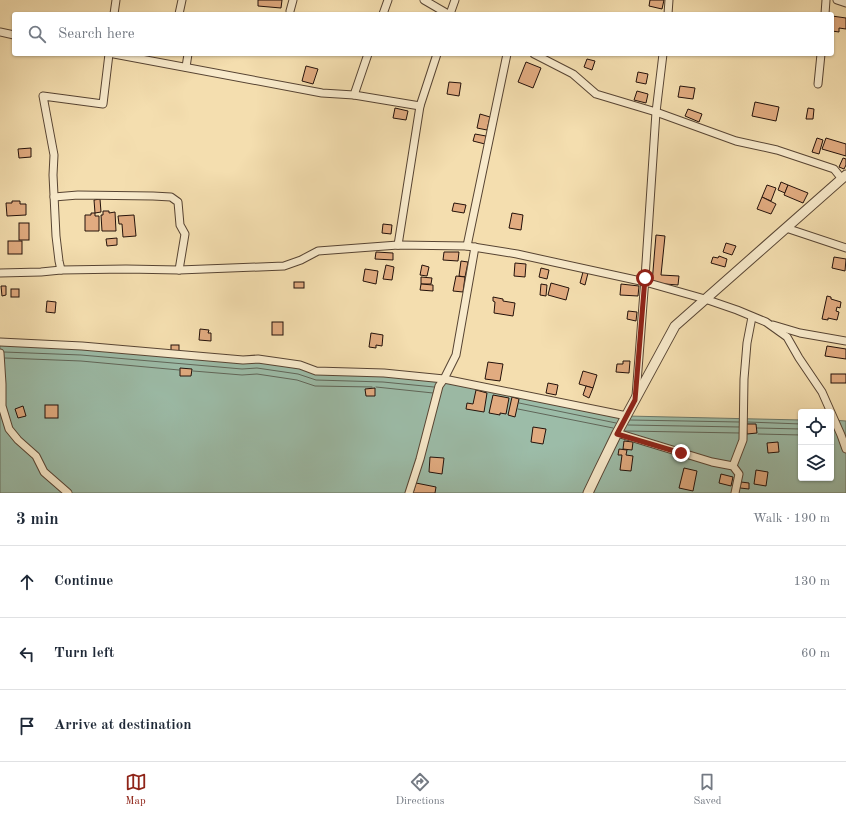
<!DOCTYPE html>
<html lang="en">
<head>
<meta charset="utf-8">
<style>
  :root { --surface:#fff; --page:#f2f2f3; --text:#1f2937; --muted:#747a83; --line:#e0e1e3; --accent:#8f2418 }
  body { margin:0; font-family:"Old Standard TT",serif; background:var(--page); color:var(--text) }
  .controls { position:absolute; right:12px; bottom:12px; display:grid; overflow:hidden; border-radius:4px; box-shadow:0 1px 3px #0004 }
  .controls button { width:36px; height:36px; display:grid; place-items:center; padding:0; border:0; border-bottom:1px solid var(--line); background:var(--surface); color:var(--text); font:20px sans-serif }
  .stop { position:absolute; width:12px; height:12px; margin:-9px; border:3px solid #8f2418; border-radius:50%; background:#fff }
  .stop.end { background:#8f2418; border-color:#fff; box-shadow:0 1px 4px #0008 }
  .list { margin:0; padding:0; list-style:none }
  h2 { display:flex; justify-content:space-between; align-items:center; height:52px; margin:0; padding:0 16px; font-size:17px }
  h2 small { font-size:13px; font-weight:400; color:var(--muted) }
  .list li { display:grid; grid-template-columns:26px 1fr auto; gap:12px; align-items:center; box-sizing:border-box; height:72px; padding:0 16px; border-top:1px solid var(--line) }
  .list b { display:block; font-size:15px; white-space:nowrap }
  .list em { font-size:13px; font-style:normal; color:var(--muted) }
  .icon { flex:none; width:22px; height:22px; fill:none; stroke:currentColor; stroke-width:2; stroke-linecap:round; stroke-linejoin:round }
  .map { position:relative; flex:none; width:846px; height:493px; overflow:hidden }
  .search { position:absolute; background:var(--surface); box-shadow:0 1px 3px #0004; left:12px; right:12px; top:12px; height:44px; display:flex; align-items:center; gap:10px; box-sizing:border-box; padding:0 14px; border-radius:4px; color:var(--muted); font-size:15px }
  .sheet { height:268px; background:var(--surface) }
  nav { display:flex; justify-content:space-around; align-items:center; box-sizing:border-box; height:56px; border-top:1px solid var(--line); background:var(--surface); font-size:11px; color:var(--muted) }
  nav a { display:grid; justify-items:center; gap:2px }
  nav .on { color:var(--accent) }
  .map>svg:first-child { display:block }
</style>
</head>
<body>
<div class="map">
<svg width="846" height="493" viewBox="0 0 846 493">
  <rect width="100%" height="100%" fill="#f4deaf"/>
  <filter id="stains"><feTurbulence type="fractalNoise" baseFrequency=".005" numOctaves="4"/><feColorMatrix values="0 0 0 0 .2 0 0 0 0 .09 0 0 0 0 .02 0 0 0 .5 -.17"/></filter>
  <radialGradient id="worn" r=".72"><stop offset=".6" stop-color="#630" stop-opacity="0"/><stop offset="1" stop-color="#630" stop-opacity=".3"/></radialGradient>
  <polygon fill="#9cbca8" stroke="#6c7869" points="0,342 243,360 316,371 444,379 627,416 801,420 801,478 831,478 831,420 846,421 846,493 0,493"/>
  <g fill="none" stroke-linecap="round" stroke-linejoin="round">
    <g stroke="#606659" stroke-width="1">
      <polyline points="4,352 81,355 242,369 257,368 298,374 316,380 383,382 434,387"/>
      <polyline points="5,358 81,361 179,370"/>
      <polyline points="193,371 242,375 257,374 297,380 315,386 372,387"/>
      <polyline points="376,387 433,393"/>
      <polyline points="519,403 616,423"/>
      <polyline points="518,409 613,428"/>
      <polyline points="630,420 739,422"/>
      <polyline points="748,422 801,424"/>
      <polyline points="628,425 739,427"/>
      <polyline points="757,428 801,429"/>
      <polyline points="625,431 739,433"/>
      <polyline points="758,434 801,435"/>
    </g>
  </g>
  <g fill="#e1ab80" stroke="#23110a">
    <polygon points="258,0 282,0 281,8 258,6"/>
    <polygon points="650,0 664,0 662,9 649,6"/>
    <polygon points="832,16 846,18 846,29 839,28 839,32 832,31"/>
    <polygon points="587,59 595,61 592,70 584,67"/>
    <polygon points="526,62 541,68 533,88 518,82"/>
    <polygon points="306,66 318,69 313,84 302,81"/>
    <polygon points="638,72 648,74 646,84 636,82"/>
    <polygon points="449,82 461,83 459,96 447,94"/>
    <polygon points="680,86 695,88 693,99 678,97"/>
    <polygon points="637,91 648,94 646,103 634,100"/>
    <polygon points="755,102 779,107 776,121 752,116"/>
    <polygon points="395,108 408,111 406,120 393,118"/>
    <polygon points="808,108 814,109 813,119 806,119"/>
    <polygon points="688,109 702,114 699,122 685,116"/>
    <polygon points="480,114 490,117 487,130 477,128"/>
    <polygon points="475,134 486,136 485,144 473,141"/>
    <polygon points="817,138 823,140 819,154 812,152"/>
    <polygon points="826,138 846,144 846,156 822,149"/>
    <polygon points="31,148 31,157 19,158 18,149"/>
    <polygon points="843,158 846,159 846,165 844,169 839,167"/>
    <polygon points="781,182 788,185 785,193 778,190"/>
    <polygon points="767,185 776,188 771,201 762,197"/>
    <polygon points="788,185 808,193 803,203 784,195"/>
    <polygon points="762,197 776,204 771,214 757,209"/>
    <polygon points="100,199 101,212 95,213 94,200"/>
    <polygon points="12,201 20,201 20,204 26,204 26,215 7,216 6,203 12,203"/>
    <polygon points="454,203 466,205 464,213 452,211"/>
    <polygon points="103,211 109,211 109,213 115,212 116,231 102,231 101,215 103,215"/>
    <polygon points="91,213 95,213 95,216 99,216 99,231 85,231 85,215 91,215"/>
    <polygon points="512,213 523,215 521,230 509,228"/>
    <polygon points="134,215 136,236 123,237 122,224 119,224 118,216"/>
    <rect x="19" y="223" width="10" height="17"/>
    <polygon points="383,224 392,225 391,234 382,233"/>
    <polygon points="656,235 665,236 661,275 679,276 678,285 652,283"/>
    <polygon points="117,238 117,245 107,246 106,239"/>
    <rect x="8" y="241" width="14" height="13"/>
    <polygon points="726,243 736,246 732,255 723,252"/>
    <polygon points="376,252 393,253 393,260 375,259"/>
    <polygon points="444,252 459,252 458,261 443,260"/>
    <polygon points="719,256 727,259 725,267 711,263 713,257 718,258"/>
    <polygon points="834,257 846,259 845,271 832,268"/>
    <polygon points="461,261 468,262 465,277 459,276"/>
    <polygon points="515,263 526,264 525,277 514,276"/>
    <polygon points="386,265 394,267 392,280 383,279"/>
    <polygon points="422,265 429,267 427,276 420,275"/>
    <polygon points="541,268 549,270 547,279 539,277"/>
    <polygon points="365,269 378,271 376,284 363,281"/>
    <polygon points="583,272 588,273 585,285 580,283"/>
    <polygon points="456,276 465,277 463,292 453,291"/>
    <polygon points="421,277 432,278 431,284 421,284"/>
    <rect x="294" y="282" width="10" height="6"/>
    <polygon points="551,283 569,288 566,300 548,295"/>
    <polygon points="421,284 433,285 433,291 420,290"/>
    <polygon points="541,284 547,285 546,296 540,295"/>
    <polygon points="621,284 639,286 638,296 620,295"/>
    <polygon points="1,286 6,286 6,295 2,296"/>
    <rect x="11" y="289" width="8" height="8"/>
    <polygon points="827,296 831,297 831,299 841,302 840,308 837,307 836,311 839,312 837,320 828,318 828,320 822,319"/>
    <polygon points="493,297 503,299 503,301 515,303 513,316 494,313 495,302 493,301"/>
    <polygon points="47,301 56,302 55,313 46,312"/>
    <polygon points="628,311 637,312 636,321 627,319"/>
    <rect x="272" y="322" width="11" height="13"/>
    <polygon points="200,329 209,330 208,333 211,333 211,341 199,340"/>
    <polygon points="371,333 383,335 382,346 376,345 376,348 369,347"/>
    <rect x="171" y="345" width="8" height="7"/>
    <polygon points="827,346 846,349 846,359 825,356"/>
    <polygon points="623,361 630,361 629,373 616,372 617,364 623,364"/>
    <polygon points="488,362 503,364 500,381 485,379"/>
    <polygon points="180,368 192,369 191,376 180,376"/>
    <polygon points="583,371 597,375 593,388 579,384"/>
    <rect x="831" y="374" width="15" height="9"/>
    <polygon points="548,383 558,385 556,395 546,393"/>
    <polygon points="586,386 593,388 589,398 583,395"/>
    <polygon points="375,388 375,396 366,396 365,389"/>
    <polygon points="476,390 487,393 484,412 466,409 467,403 473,404"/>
    <polygon points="493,395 509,398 506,414 500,413 500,415 489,413"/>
    <polygon points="512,397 519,399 515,417 508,415"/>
    <rect x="45" y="405" width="13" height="13"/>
    <polygon points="23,406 26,416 18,418 15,409"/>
    <polygon points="746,424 756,424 757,433 747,434"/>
    <polygon points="533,427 546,429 543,444 531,442"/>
    <polygon points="624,441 633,442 632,450 623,449"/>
    <polygon points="778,442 779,452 768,453 767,443"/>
    <polygon points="619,449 627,450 626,455 633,456 631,471 620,470 622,455 618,455"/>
    <polygon points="430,457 444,458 442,474 429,472"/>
    <polygon points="684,468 697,471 693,491 679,488"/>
    <polygon points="756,470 768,472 766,486 754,484"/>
    <polygon points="721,474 733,477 731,486 719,483"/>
    <polygon points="741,482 749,483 749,489 740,488"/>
    <polygon points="416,483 436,487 435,493 413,493"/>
  </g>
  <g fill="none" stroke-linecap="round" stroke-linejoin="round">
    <defs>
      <g id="minor">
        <polyline points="424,0 448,14"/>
        <polyline points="837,0 846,3"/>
        <polyline points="290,11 293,0"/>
        <polyline points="114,14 116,0"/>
        <polyline points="179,14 182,0"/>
        <polyline points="383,14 388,0"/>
        <polyline points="450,14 455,0"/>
        <polyline points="668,14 669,0"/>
        <polyline points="825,14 826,0"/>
        <polyline points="0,32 14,35"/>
        <polyline points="114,54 322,93 354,95 420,106"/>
        <polyline points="534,54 573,74 596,94 656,112 736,141 777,150 834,169 842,179"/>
        <polyline points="186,67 188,54"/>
        <polyline points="818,84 821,54"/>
        <polyline points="354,95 368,54"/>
        <polyline points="54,197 78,195 153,196 171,197 178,202 180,225 185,234 179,270"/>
        <polyline points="786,228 846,248"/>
        <polyline points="398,245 420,106 437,54"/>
        <polyline points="467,246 507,54"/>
        <polyline points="61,270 59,261 56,236 53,175 54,155 43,96 103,104 109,54"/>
        <polyline points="0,273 41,272 61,270 126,269 179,270 284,266 301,260 318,251 398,245 467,246 517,254 645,282 705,299 737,310 766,322 787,337 799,358 822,392 841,435 846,449"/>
        <polyline points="773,325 800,333 846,341"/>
        <polyline points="0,342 82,346 243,360 258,359 300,365 316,371 384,373 444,379 627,416"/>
        <polyline points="0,353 2,384 2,406 9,429 18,440 36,456 44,472 68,493"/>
        <polyline points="636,396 645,278 656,112 663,54"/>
        <polyline points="617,433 712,462 733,466 739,474 735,493"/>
        <polyline points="733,466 743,440 744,379 747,343 752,317"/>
        <polyline points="409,493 420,459 439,386 444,379 456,355 475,247"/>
      </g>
      <polyline id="tertiary" points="588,493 598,472 617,433 675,326 846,175"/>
    </defs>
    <use href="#minor" stroke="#574433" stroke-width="9"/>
    <use href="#tertiary" stroke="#574433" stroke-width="11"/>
    <use href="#minor" stroke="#f8eacb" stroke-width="7"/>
    <use href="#tertiary" stroke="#f8eacb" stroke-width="9"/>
  </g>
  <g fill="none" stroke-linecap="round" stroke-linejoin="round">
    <polyline stroke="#8f2418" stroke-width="5" points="645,278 635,400 617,434 681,453"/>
  </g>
  <rect width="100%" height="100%" filter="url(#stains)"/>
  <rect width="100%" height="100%" fill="url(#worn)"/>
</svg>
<div class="controls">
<button><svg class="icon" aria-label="locate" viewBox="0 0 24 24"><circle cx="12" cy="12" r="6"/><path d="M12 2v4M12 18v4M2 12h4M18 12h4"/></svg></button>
<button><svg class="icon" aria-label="layers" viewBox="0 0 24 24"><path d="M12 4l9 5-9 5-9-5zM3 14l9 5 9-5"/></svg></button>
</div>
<div class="stop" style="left:645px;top:278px"></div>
<div class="stop end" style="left:681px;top:453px"></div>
<div class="search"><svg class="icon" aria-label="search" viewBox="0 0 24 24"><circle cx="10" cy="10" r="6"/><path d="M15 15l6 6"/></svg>Search here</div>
</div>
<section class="sheet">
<h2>3 min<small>Walk · 190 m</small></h2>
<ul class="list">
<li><svg class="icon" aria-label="ahead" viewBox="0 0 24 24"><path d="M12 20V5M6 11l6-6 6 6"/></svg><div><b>Continue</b></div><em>130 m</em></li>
<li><svg class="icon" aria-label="left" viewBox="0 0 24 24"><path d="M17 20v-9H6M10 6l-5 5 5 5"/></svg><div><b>Turn left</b></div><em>60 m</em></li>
<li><svg class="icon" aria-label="arrive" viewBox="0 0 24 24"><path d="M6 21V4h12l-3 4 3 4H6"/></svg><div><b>Arrive at destination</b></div></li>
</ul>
</section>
<nav>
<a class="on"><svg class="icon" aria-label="map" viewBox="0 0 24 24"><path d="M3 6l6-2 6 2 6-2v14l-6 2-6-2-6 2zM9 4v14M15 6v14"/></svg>Map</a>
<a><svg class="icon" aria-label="directions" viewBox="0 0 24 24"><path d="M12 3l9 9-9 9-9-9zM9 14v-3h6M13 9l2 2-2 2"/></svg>Directions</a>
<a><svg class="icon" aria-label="saved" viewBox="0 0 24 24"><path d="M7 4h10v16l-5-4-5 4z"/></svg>Saved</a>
</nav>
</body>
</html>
